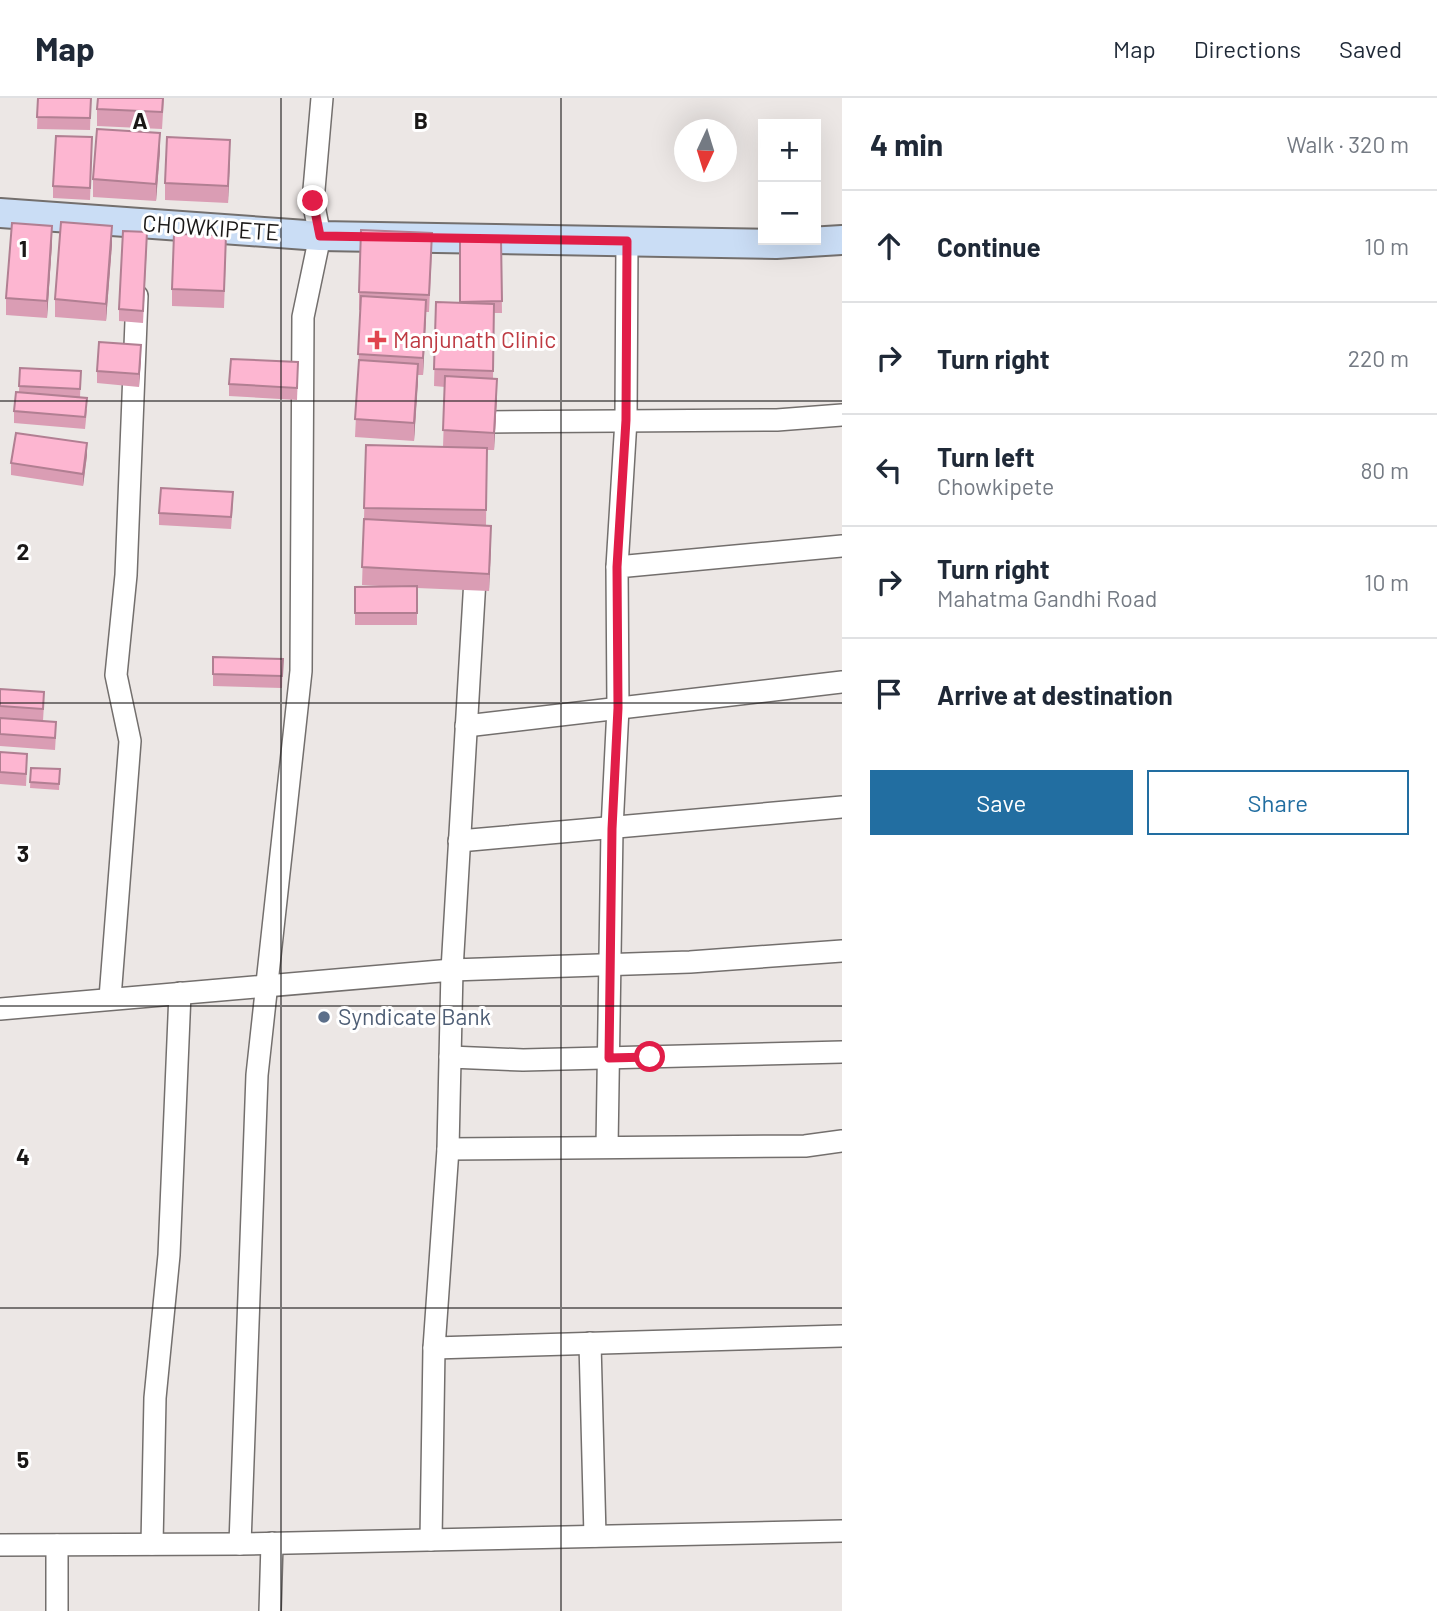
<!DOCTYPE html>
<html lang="en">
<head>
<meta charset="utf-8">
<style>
  :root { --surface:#fff; --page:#f6f6f7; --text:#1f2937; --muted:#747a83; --line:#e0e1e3; --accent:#226ea1 }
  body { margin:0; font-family:Barlow,sans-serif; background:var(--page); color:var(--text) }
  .controls { position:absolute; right:21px; top:21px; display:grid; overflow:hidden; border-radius:0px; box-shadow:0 7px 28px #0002 }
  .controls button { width:63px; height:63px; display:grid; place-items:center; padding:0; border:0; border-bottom:2px solid var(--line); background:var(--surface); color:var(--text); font:35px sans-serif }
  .compass { position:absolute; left:674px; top:21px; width:63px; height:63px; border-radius:50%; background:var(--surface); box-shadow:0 7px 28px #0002; rotate:184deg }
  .stop { position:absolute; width:21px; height:21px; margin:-16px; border:5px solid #e11d48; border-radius:50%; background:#fff }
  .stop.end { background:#e11d48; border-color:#fff; box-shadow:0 2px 7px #0008 }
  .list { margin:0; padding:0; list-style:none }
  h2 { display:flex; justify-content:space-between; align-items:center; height:91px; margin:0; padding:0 28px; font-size:30px }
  h2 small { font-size:23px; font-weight:400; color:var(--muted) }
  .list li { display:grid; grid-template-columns:46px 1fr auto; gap:21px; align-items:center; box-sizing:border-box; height:112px; padding:0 28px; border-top:2px solid var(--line) }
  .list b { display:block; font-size:26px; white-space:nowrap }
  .list p { margin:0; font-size:23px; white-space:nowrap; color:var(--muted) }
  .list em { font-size:23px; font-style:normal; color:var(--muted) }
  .actions { display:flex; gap:14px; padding:21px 28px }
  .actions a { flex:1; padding:16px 0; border:2px solid var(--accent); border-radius:0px; text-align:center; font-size:24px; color:var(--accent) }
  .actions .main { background:var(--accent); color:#fff }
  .icon { flex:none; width:38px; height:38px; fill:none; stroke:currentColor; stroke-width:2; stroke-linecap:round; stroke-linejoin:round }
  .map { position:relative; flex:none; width:842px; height:1513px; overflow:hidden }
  header { display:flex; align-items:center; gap:42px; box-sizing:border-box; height:98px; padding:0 35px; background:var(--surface); border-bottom:2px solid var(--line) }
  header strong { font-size:33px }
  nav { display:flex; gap:38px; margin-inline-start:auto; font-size:24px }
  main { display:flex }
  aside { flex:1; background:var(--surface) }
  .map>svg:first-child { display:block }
</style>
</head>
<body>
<header>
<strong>Map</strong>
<nav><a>Map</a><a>Directions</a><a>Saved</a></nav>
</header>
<main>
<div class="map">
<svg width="842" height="1513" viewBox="0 0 842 1513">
  <rect width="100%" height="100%" fill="#ece7e5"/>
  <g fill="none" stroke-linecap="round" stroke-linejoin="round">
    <defs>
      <g id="street">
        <polyline points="485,324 777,322 842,317"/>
        <polyline points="476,464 452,872 690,864 842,853"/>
        <polyline points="617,469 626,322 627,143"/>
        <polyline points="466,628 842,584"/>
        <polyline points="459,743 842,709"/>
        <polyline points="110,900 130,643 116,577 126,477 137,198"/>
        <polyline points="0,911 452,872 448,1051 434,1250 842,1238"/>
        <polyline points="450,959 523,962 842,954"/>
        <polyline points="607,1049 612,731 618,610 617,469 842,448"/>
        <polyline points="448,1051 805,1048 842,1043"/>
        <polyline points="590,1245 595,1438"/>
        <polyline points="431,1442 434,1250"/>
        <polyline points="152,1446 155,1300 169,1157 180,895"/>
        <polyline points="240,1446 257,977 301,573 303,219 320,138 313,103 322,0"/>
        <polyline points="0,1447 240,1446 842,1433"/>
        <polyline points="57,1447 57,1513"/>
        <polyline points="270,1513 272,1445"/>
      </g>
      <polyline id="secondary" points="0,115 320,138 776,146 842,142"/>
    </defs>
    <use href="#street" stroke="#736f6d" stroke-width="24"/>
    <use href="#secondary" stroke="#736f6d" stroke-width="32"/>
    <use href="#street" stroke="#fff" stroke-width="21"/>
    <use href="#secondary" stroke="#caddf5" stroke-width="28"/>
  </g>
  <g fill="#da9db4">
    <polygon points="38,0 91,0 90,32 37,31"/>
    <polygon points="164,0 162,31 97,28 97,11"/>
    <polygon points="92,51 90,102 53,100 53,88"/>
    <polygon points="160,53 156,103 93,99 93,81"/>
    <polygon points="230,59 228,105 165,102 165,85"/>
    <polygon points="460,141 501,141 502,215 494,215 493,281 497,298 494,352 487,352 486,428 491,446 489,493 417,490 417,527 355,527 355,489 397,489 362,487 364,421 366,347 443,349 445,289 434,288 436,204 460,205"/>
    <polygon points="52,145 47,220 6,217 6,200"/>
    <polygon points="112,146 106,223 55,219 55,201"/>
    <polygon points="147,146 143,225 119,223 119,211"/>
    <polygon points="432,152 429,214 426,214 423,277 418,277 414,343 355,339 361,212 359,212 359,194"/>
    <polygon points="226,155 224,210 172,208 172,191"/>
    <polygon points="141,259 139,289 97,285 97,273"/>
    <polygon points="20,270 81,273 80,300 87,312 85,331 14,325 14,313 19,294"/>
    <polygon points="298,276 297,302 229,298 229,286"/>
    <polygon points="87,357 83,388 11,377 11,365"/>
    <polygon points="233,406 231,431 159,427 159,415"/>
    <polygon points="213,559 283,561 282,590 213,588"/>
    <polygon points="0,591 44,606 43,623 56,636 55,652 0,648"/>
    <polygon points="0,654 27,668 26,688 0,686"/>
    <polygon points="31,670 60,671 59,692 30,690"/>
  </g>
  <g fill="#b17f92">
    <polygon points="160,35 160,53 156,103 156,86"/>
    <polygon points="230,42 230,59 228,105 228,88"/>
    <polygon points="52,128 52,145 47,220 47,203"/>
    <polygon points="112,128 112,146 106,223 106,206"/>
    <polygon points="426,202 426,220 423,277 423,260"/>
    <polygon points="141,247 141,259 139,289 139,276"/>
    <polygon points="418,266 418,284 414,343 414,325"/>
    <polygon points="497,281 497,298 494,352 494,335"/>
    <polygon points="87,345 87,357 83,388 83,376"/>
    <polygon points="491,428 491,446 489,493 489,476"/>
  </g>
  <g fill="#fdb6d1" stroke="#b17f92" stroke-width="2">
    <polygon points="38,0 91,0 90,20 37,19"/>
    <polygon points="98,0 163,0 162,14 97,11"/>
    <polygon points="97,31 160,35 156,86 93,81"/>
    <polygon points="56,38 92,39 90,90 53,88"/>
    <polygon points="167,39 230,42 228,88 165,85"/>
    <polygon points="61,124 112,128 106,206 55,201"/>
    <polygon points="12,125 52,128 47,203 6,200"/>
    <polygon points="361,132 432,135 429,197 359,194"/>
    <polygon points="123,133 147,134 143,213 119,211"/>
    <polygon points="174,136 226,137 224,193 172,191"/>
    <polygon points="460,141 501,141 502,203 460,204"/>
    <polygon points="361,198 426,202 423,260 358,256"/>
    <polygon points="436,204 494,206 493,273 434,271"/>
    <polygon points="99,244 141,247 139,276 97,273"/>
    <polygon points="231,261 298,264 297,290 229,286"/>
    <polygon points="359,262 418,266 414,325 355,321"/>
    <polygon points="20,270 81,273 80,291 19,288"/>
    <polygon points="445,278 497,281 494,335 443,332"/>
    <polygon points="16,294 87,300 85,319 14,313"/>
    <polygon points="16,335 87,345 83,376 11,365"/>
    <polygon points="366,347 487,350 486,412 364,410"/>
    <polygon points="161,390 233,394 231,419 159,415"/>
    <polygon points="364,421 491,428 489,476 362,469"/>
    <polygon points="417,488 417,515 355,515 355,489"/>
    <polygon points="213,559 283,561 282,578 213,576"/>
    <polygon points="0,591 44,594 43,611 0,608"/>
    <polygon points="0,620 56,624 55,640 0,636"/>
    <polygon points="0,654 27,656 26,676 0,674"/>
    <polygon points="31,670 60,671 59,686 30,684"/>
  </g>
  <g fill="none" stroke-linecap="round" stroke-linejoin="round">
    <polyline stroke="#e11d48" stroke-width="9" points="313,103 320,138 627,143 626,322 617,469 618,610 612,731 609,960 650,959"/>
  </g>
  <path fill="none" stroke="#1a1817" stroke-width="2" stroke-opacity="0.55" d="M281,0V1513M561,0V1513M0,303H842M0,605H842M0,908H842M0,1210H842"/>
  <path fill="#e0444e" stroke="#fff" stroke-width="2.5" d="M373.5 231.5h7v7h7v7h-7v7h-7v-7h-7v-7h7z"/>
  <circle fill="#5c6f8a" stroke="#fff" stroke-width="2.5" cx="324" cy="919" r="7"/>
  <g text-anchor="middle" stroke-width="6" stroke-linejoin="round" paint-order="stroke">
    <g font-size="23" fill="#1a1817" stroke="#fff">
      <text transform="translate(211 130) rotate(4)" y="8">CHOWKIPETE</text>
    </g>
    <g font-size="23" fill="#be3a42" stroke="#fff" text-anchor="start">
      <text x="393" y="250">Manjunath Clinic</text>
    </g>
    <g font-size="23" fill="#4e5e75" stroke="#fff" text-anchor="start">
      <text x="338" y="927">Syndicate Bank</text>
    </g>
  </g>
  <g font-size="23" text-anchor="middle" font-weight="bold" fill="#1a1817" stroke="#fff" stroke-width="6" stroke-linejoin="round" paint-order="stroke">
    <text x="140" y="31">A</text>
    <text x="421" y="31">B</text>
    <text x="23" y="159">1</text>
    <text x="23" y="462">2</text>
    <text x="23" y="764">3</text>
    <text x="23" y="1067">4</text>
    <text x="23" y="1370">5</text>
  </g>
</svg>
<div class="controls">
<button>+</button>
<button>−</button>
</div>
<svg class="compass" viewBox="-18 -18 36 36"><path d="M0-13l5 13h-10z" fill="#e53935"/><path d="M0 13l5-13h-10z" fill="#747a83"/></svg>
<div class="stop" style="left:650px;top:959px"></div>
<div class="stop end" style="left:313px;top:103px"></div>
</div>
<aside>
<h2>4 min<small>Walk · 320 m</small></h2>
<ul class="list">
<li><svg class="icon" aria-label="ahead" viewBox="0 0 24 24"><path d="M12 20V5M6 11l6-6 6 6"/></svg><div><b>Continue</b></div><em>10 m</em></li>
<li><svg class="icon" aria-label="right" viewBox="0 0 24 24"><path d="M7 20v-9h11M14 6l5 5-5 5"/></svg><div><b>Turn right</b></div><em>220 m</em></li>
<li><svg class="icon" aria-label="left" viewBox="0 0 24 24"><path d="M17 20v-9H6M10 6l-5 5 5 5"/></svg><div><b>Turn left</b><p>Chowkipete</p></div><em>80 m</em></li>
<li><svg class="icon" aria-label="right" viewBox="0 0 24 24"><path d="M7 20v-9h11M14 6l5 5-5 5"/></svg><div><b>Turn right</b><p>Mahatma Gandhi Road</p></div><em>10 m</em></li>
<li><svg class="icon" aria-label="arrive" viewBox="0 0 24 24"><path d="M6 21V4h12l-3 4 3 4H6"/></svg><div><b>Arrive at destination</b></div></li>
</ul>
<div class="actions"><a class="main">Save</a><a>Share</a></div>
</aside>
</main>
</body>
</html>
